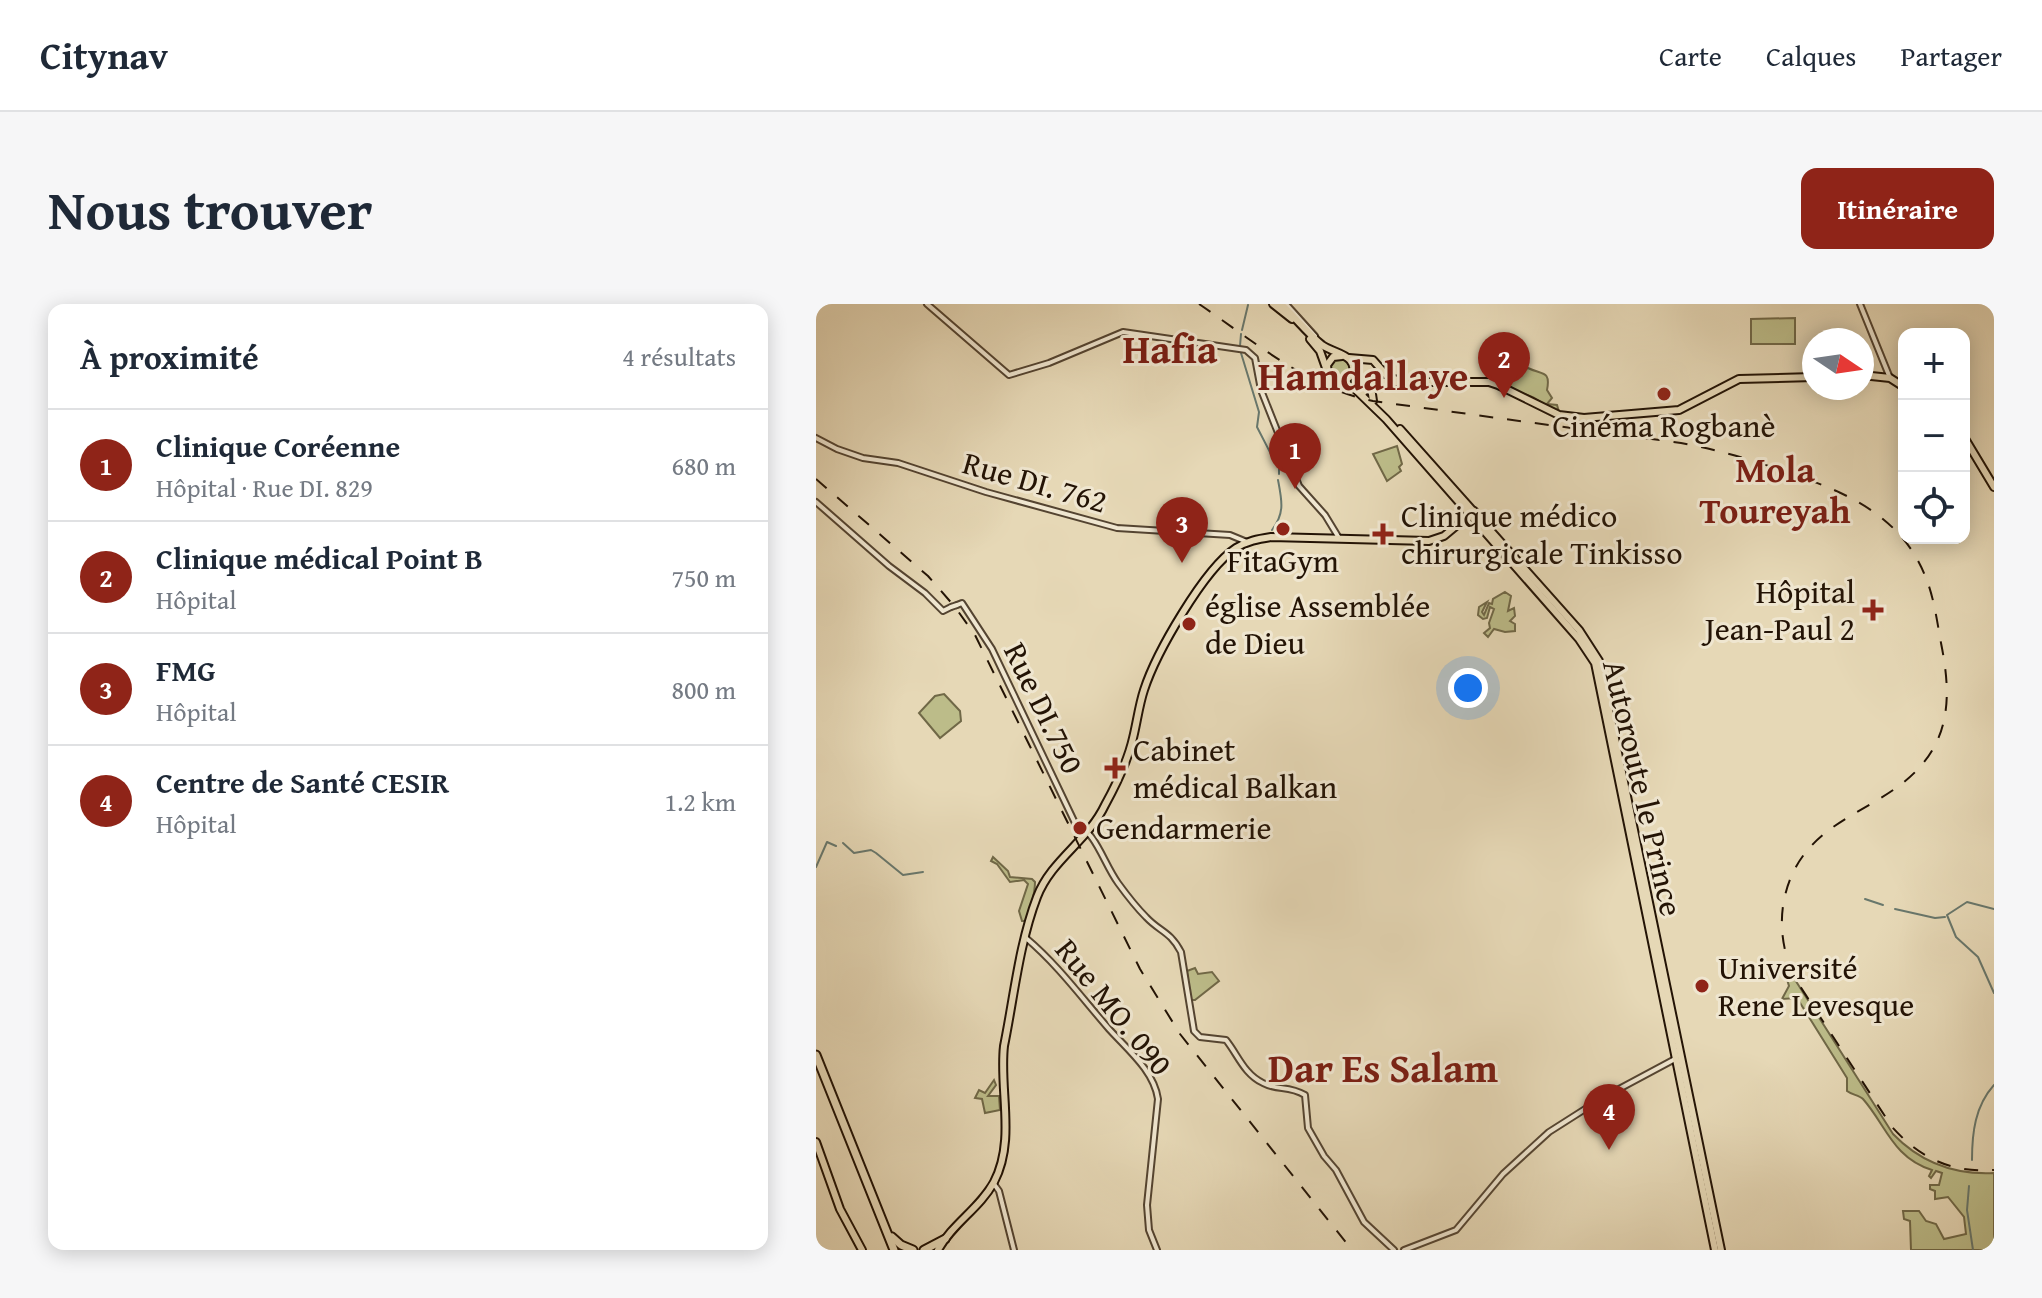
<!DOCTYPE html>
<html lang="fr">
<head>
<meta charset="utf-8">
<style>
  :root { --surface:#fff; --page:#f6f6f7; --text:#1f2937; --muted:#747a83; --line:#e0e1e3; --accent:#8f2418 }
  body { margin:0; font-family:"Gentium Book Plus",serif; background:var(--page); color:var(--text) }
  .controls { position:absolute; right:24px; top:24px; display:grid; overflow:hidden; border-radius:16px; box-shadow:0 4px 20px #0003 }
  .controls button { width:72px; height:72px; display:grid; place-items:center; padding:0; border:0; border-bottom:2px solid var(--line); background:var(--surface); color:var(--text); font:40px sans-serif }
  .compass { position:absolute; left:986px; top:24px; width:72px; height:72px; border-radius:50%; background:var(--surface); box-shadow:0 4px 20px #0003; rotate:103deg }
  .you { position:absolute; left:652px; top:384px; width:28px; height:28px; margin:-20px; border:6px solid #fff; border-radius:50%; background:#1a73e8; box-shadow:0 0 0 12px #1a73e833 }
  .badge { display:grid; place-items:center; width:52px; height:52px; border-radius:50%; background:var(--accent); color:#fff; font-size:26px; font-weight:700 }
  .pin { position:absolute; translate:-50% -66px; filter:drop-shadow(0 2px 4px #0008) }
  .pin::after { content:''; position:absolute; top:42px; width:28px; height:24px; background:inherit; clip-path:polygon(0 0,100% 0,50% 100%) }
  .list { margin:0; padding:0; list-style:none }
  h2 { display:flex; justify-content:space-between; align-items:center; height:104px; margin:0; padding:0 32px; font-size:34px }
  h2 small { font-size:26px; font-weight:400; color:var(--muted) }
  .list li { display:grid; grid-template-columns:52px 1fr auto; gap:24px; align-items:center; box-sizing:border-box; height:112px; padding:0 32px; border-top:2px solid var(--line) }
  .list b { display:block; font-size:30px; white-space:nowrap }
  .list p { margin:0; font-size:26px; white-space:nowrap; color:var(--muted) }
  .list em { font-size:26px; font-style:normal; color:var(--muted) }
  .icon { flex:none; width:44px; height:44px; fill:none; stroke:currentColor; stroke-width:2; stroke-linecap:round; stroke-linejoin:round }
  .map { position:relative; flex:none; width:1178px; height:946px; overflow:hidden; border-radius:16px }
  header { display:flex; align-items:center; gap:48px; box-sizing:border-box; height:112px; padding:0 40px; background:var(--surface); border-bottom:2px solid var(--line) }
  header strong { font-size:38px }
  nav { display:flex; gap:44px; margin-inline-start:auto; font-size:28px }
  .intro { display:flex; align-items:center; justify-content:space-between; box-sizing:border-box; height:192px; padding:0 48px }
  h1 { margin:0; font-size:56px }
  .button { padding:20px 36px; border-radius:16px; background:var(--accent); color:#fff; font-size:28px; font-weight:700 }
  main { display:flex; gap:48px; padding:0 48px }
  aside { flex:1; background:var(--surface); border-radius:16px; box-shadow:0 4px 20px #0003 }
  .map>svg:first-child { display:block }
</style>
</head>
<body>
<header>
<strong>Citynav</strong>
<nav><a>Carte</a><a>Calques</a><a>Partager</a></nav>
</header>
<div class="intro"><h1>Nous trouver</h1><a class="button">Itinéraire</a></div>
<main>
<aside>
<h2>À proximité<small>4 résultats</small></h2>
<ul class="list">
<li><span class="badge">1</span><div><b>Clinique Coréenne</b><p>Hôpital · Rue DI. 829</p></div><em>680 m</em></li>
<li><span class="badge">2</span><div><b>Clinique médical Point B</b><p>Hôpital</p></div><em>750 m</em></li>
<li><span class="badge">3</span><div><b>FMG</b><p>Hôpital</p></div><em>800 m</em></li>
<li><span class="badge">4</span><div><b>Centre de Santé CESIR</b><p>Hôpital</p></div><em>1.2 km</em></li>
</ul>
</aside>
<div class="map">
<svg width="1178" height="946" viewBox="0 0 1178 946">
  <rect width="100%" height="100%" fill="#e6d8b6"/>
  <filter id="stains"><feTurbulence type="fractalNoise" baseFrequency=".0025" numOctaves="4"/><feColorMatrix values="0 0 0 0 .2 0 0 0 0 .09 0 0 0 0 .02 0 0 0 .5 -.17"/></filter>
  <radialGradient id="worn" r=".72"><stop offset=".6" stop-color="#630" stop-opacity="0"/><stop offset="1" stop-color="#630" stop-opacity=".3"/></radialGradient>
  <g fill="#bcbc89" stroke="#706847" stroke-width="2">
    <polygon points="979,14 979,40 935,40 935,15"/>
    <polygon points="526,53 531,54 536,66 527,77 514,73 512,62 516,55"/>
    <path d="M712,64C726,71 735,66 731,86L736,94L731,100L741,101L743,108C734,104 728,100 720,95C710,89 699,89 690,81V77Z"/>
    <polygon points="581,142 586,160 583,163 585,167 571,177 557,150"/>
    <polygon points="689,288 695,292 692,307 698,304 699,312 694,317 699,320 699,327 689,328 678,325 672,333 668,329 674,324 673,319 678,305 674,303 671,314 667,315 662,311 663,303 671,298 666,308 668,311 673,299 676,300 677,295"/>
    <polygon points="128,390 144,407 145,417 124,434 103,409 119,392"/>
    <path d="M177,553L192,567L194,573L216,575L219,578C219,588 214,609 210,617H206L203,607L212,580L208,576L194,578L181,560L175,557Z"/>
    <polygon points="379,664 382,670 396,668 403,677 379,696 374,696 371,667"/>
    <path d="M976,671L1077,830C1104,858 1139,871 1178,869V946H1095L1094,917L1088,915L1087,907H1103L1110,917L1120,920L1128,935L1150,930L1148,913L1132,893L1119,895V887L1114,885V881H1123L1126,869L1120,867L1115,874L1113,872L1116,866C1077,854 1070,821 1047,795C1043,791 1036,791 1031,787V774L981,694L966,695L973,682L970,672Z"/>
    <polygon points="178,776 180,781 172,792 183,792 184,806 169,809 166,795 159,794 163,786 169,789"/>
  </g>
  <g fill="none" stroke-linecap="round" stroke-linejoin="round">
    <g stroke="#68776c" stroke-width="2">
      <polyline points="426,26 432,1"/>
      <polyline points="424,42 425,30"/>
      <polyline points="425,49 443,108 441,123 457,154 463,158 463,170"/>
      <path d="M456,226C469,209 466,197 462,176"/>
      <polyline points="27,539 38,549 55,546 60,549 87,571 107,568"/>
      <polyline points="0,563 11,538 20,542"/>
      <polyline points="1049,595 1067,601"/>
      <polyline points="1079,605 1119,614 1129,613"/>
      <polyline points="1178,605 1151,598 1131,611 1140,633 1162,653 1178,689"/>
      <path d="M1156,856C1156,829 1159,802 1178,781"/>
      <polyline points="1153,882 1151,906 1157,946"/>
    </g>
    <defs>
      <g id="minor">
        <polyline points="111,0 193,71 233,59 307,28 430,46 439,54 445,86 483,182 509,211 523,234"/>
        <polyline points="470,0 499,32"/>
        <polyline points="1044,0 1074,74"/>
        <polyline points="0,134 21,145 47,154 82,159 170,188 301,224 414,231 431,238"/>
        <polyline points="0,198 73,262 109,289 127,307 135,303"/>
        <path d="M141,301L146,299L176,345L259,519C280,528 288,560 302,579C310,590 320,603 330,613C344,628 354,627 365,648L378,727L384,733L410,736C422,751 428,770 447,779C462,787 472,781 489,791L492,824L508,852L520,866L548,918L578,946"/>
        <path d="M210,634C242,661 266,694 293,725C312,746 338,767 342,795L331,901L333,926L341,946"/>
        <polyline points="178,880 183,887 198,946"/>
        <polyline points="588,946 640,926 687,870 733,828 788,793 859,755"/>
      </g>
      <g id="major">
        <polyline points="457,0 476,15"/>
        <path d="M465,0C479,13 491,29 506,41C514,47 528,49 534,56C543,67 532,77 522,78L512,70L511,61L517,53L526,52"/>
        <polyline points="494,35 504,47 510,64"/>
        <polyline points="533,54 557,56 572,73 585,77"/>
        <polyline points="536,70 548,88"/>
        <polyline points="1046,71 1074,74 1088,83"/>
        <polyline points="522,78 538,84 570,115 763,335 779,359 899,946"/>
        <polyline points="557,97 555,83 564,78 673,78 682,81 743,111 768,114 863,106 923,75 998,73"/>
        <polyline points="584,125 763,326 783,357 905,946"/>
        <polyline points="1148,133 1178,183"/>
        <polyline points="0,838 24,905 46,946"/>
        <path d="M122,946C136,920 164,904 178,878C200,836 183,786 188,742C198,693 203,640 221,593C235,556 272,537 289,501C300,481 312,456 317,434C321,418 323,401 328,386C340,349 388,265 420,244C431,237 442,235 455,233L613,237L628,232L658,207"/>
      </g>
      <g id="highway">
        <polyline points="0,751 78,946"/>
        <polyline points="76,933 85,941 97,946"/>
        <polyline points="108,946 129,935"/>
      </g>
    </defs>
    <use href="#minor" stroke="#544431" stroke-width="8"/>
    <use href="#major" stroke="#231305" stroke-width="10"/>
    <use href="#highway" stroke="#231305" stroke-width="11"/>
    <use href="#minor" stroke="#efe6d0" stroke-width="4"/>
    <use href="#major" stroke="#e6d8b6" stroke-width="6"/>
    <use href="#highway" stroke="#e6d8b6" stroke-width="7"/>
    <g stroke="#231305" stroke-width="2" stroke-dasharray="14 14" stroke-linecap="butt">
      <path d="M383,0C436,36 492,84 557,97L865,139C904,146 939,157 976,170C1033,189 1087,214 1110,274C1118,294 1121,317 1125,339C1132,374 1136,412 1117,445C1078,512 987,505 968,596C963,622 967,648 978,673L1076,823C1104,854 1135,869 1178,866"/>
      <polyline points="0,175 112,272 139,303 159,331 324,665 364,730 536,946"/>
    </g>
    <defs>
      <polyline id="minor-bridge" points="135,303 141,301"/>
    </defs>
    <use href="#minor-bridge" stroke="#544431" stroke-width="8" stroke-linecap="butt"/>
    <use href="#minor-bridge" stroke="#efe6d0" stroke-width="4"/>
  </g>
  <g fill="#8f2418" stroke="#efe6d0" stroke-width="3">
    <circle cx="848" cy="90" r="8"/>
    <circle cx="467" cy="225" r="8"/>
    <path d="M563 218h8v8h8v8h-8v8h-8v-8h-8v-8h8z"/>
    <path d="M1053 294h8v8h8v8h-8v8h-8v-8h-8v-8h8z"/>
    <circle cx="373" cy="320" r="8"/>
    <path d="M295 452h8v8h8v8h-8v8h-8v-8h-8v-8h8z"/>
    <circle cx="264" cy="524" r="8"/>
    <circle cx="886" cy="682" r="8"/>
  </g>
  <g text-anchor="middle" stroke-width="6" stroke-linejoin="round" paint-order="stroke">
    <g font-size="32" fill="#231305" stroke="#efe6d0" text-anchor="start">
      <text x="848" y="133" text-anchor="middle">Cinéma Rogbanè</text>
      <text x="585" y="223">Clinique médico<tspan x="585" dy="37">chirurgicale Tinkisso</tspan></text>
      <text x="467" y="268" text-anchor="middle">FitaGym</text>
      <text x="1039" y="299" text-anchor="end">Hôpital<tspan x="1039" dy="37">Jean-Paul 2</tspan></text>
      <text x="389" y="313">église Assemblée<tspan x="389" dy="37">de Dieu</tspan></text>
      <text x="317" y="457">Cabinet<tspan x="317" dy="37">médical Balkan</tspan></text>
      <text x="280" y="535">Gendarmerie</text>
      <text x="902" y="675">Université<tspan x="902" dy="37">Rene Levesque</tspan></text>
    </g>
    <g font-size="32" fill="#231305" stroke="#efe6d0">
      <text transform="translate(219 178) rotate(16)" y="11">Rue DI. 762</text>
      <text transform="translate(228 404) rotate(64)" y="11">Rue DI.750</text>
      <text transform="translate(827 484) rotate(77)" y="11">Autoroute le Prince</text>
      <text transform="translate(298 703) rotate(51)" y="11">Rue MO. 090</text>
    </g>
    <g font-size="36" font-weight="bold" fill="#7a1f14" stroke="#efe6d0">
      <text x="959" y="178">Mola<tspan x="959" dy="41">Toureyah</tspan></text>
    </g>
    <g font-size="40" font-weight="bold" fill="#7a1f14" stroke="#efe6d0">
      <text x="354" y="59">Hafia</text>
      <text x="547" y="86">Hamdallaye</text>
      <text x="567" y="778">Dar Es Salam</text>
    </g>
  </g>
  <rect width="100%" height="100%" filter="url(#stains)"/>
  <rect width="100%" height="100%" fill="url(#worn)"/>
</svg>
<div class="controls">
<button>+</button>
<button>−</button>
<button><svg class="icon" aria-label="locate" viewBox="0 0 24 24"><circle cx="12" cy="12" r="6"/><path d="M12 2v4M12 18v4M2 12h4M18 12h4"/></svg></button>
</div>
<svg class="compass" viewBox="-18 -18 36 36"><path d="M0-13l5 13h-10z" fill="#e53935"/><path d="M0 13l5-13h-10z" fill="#747a83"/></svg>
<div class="you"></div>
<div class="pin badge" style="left:479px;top:185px">1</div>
<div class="pin badge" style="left:688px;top:94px">2</div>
<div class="pin badge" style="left:366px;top:259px">3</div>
<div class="pin badge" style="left:793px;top:846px">4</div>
</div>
</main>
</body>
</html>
